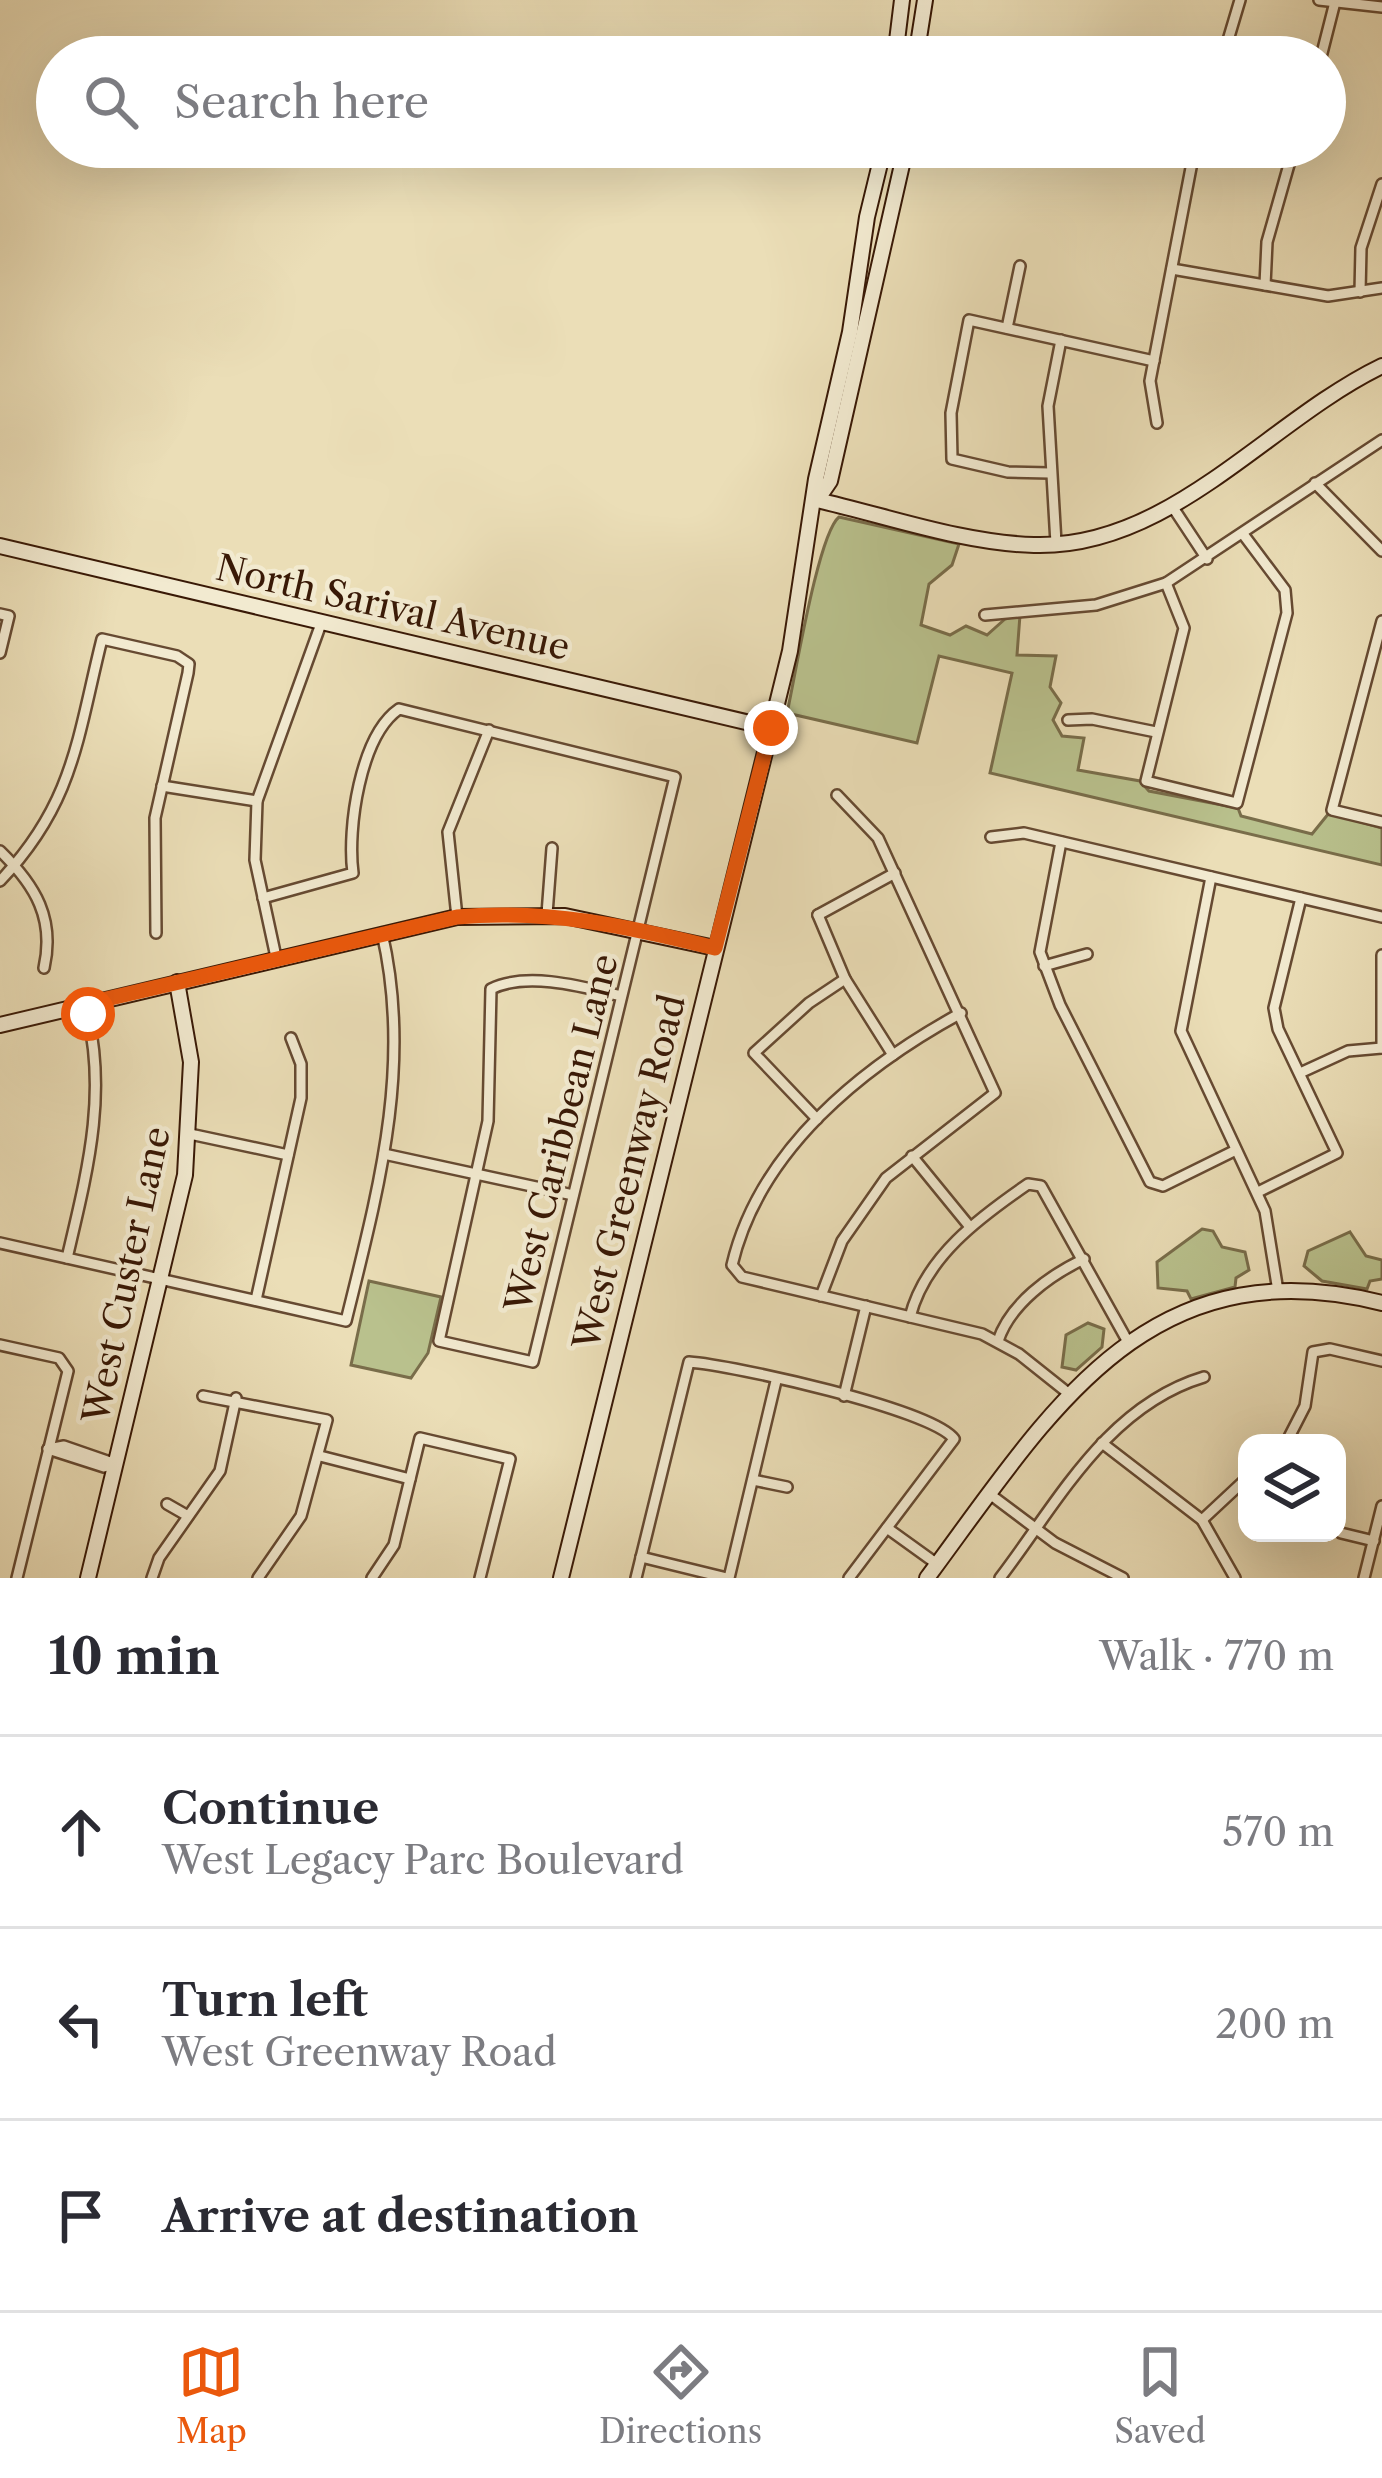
<!DOCTYPE html>
<html lang="en">
<head>
<meta charset="utf-8">
<style>
  :root { --surface:#fff; --page:#f7f7f7; --text:#2b2b33; --muted:#7c7c81; --line:#e1e1e2; --accent:#ea580c }
  body { margin:0; font-family:"Libre Caslon Text",serif; background:var(--page); color:var(--text) }
  .controls { position:absolute; right:36px; bottom:36px; display:grid; overflow:hidden; border-radius:24px; box-shadow:0 12px 48px #0002 }
  .controls button { width:108px; height:108px; display:grid; place-items:center; padding:0; border:0; border-bottom:3px solid var(--line); background:var(--surface); color:var(--text); font:60px sans-serif }
  .stop { position:absolute; width:36px; height:36px; margin:-27px; border:9px solid #ea580c; border-radius:50%; background:#fff }
  .stop.end { background:#ea580c; border-color:#fff; box-shadow:0 3px 12px #0008 }
  .list { margin:0; padding:0; list-style:none }
  h2 { display:flex; justify-content:space-between; align-items:center; height:156px; margin:0; padding:0 48px; font-size:51px }
  h2 small { font-size:39px; font-weight:400; color:var(--muted) }
  .list li { display:grid; grid-template-columns:78px 1fr auto; gap:36px; align-items:center; box-sizing:border-box; height:192px; padding:0 48px; border-top:3px solid var(--line) }
  .list b { display:block; font-size:45px; white-space:nowrap }
  .list p { margin:0; font-size:39px; white-space:nowrap; color:var(--muted) }
  .list em { font-size:39px; font-style:normal; color:var(--muted) }
  .icon { flex:none; width:66px; height:66px; fill:none; stroke:currentColor; stroke-width:2; stroke-linecap:round; stroke-linejoin:round }
  .map { position:relative; flex:none; width:1382px; height:1578px; overflow:hidden }
  .search { position:absolute; background:var(--surface); box-shadow:0 12px 48px #0002; left:36px; right:36px; top:36px; height:132px; display:flex; align-items:center; gap:30px; box-sizing:border-box; padding:0 42px; border-radius:66px; color:var(--muted); font-size:45px }
  .sheet { height:732px; background:var(--surface) }
  nav { display:flex; justify-content:space-around; align-items:center; box-sizing:border-box; height:168px; border-top:3px solid var(--line); background:var(--surface); font-size:33px; color:var(--muted) }
  nav a { display:grid; justify-items:center; gap:6px }
  nav .on { color:var(--accent) }
  .map>svg:first-child { display:block }
</style>
</head>
<body>
<div class="map">
<svg width="1382" height="1578" viewBox="0 0 1382 1578">
  <rect width="100%" height="100%" fill="#ebdeb7"/>
  <filter id="stains"><feTurbulence type="fractalNoise" baseFrequency=".00167" numOctaves="4"/><feColorMatrix values="0 0 0 0 .2 0 0 0 0 .09 0 0 0 0 .02 0 0 0 .5 -.17"/></filter>
  <radialGradient id="worn" r=".72"><stop offset=".6" stop-color="#630" stop-opacity="0"/><stop offset="1" stop-color="#630" stop-opacity=".3"/></radialGradient>
  <g fill="#b9c18d" stroke="#796d4a" stroke-width="3">
    <path d="M839,517L959,544L952,565L929,584L921,625L950,635L966,626L987,635L1005,619L1020,615L1017,655L1056,656L1050,687L1061,703L1053,720L1062,736L1084,738L1078,770L1140,781L1149,791L1238,808L1241,816L1312,834L1329,813L1382,828V865L990,773L1012,673L939,656L917,743L787,713C795,678 818,534 839,517Z"/>
    <polygon points="1202,1229 1213,1231 1222,1247 1245,1252 1249,1270 1236,1278 1235,1287 1191,1299 1187,1291 1158,1288 1157,1262"/>
    <polygon points="1350,1232 1366,1256 1382,1260 1382,1279 1370,1281 1367,1289 1322,1281 1304,1266 1308,1251"/>
    <polygon points="369,1281 441,1297 428,1353 411,1378 351,1365"/>
    <polygon points="1088,1323 1104,1329 1102,1347 1076,1370 1062,1367 1066,1335"/>
  </g>
  <g fill="none" stroke-linecap="round" stroke-linejoin="round">
    <defs>
      <g id="street">
        <polyline points="1319,0 1382,7"/>
        <polyline points="1223,57 1240,0"/>
        <polyline points="1321,57 1335,2"/>
        <polyline points="1172,269 1328,296 1382,288"/>
        <polyline points="1265,285 1267,242 1294,147"/>
        <polyline points="1360,292 1361,248 1382,184"/>
        <polyline points="1007,328 1020,266"/>
        <polyline points="1157,423 1150,381 1195,147"/>
        <polyline points="1050,473 1008,472 952,459 951,413 969,320 1154,361"/>
        <polyline points="1315,483 1382,551"/>
        <polyline points="1172,506 1207,559"/>
        <polyline points="1056,543 1048,406 1061,340"/>
        <polyline points="1166,583 1184,628 1146,781 1237,803 1287,613 1285,590 1243,534"/>
        <polyline points="0,614 9,616 0,653"/>
        <polyline points="985,615 1096,605 1166,583 1382,440"/>
        <polyline points="1382,621 1332,810 1382,822"/>
        <polyline points="1068,720 1092,719 1156,732"/>
        <polyline points="162,786 257,801"/>
        <polyline points="991,837 1024,833 1382,917"/>
        <polyline points="1061,842 1040,952 1060,1005 1150,1182 1163,1186 1236,1150"/>
        <path d="M0,851C36,886 55,919 44,968"/>
        <polyline points="1211,877 1181,1031 1265,1211 1278,1291"/>
        <path d="M0,881C74,803 77,739 102,639L177,656L189,664L188,673L155,818L156,933"/>
        <path d="M263,898L353,873C347,829 360,736 399,709L675,777L533,1362L439,1341L488,1121L491,989C527,971 584,987 621,996"/>
        <polyline points="547,914 552,848"/>
        <polyline points="818,915 845,979 893,1055"/>
        <polyline points="818,915 895,873"/>
        <polyline points="457,917 448,832 489,730"/>
        <polyline points="276,957 255,860 257,801 322,621"/>
        <polyline points="1044,966 1087,954"/>
        <path d="M961,1013C862,1067 759,1150 732,1265L742,1277L982,1334L1019,1354L1068,1393"/>
        <polyline points="1382,1048 1382,955"/>
        <polyline points="1300,1073 1348,1051 1382,1048"/>
        <polyline points="817,1119 754,1053 809,1003 845,979"/>
        <polyline points="190,1134 288,1155"/>
        <polyline points="384,1154 573,1195"/>
        <polyline points="912,1156 970,1227"/>
        <polyline points="1258,1192 1337,1153 1278,1029 1274,1008 1301,898"/>
        <path d="M0,1243L346,1321C378,1191 413,1066 382,933"/>
        <path d="M67,1258C87,1173 109,1091 85,1005"/>
        <polyline points="821,1296 842,1241 886,1178 995,1093 878,838 837,795"/>
        <polyline points="256,1300 301,1098 301,1064 291,1038"/>
        <path d="M910,1317C925,1257 980,1217 1028,1184L1041,1186L1128,1342"/>
        <path d="M998,1341C1010,1304 1050,1275 1084,1259"/>
        <polyline points="0,1345 59,1358 68,1371 17,1578"/>
        <polyline points="203,1396 327,1420 301,1516 258,1578"/>
        <polyline points="844,1396 866,1306"/>
        <polyline points="1102,1443 1202,1520 1235,1578"/>
        <polyline points="1286,1443 1305,1406 1313,1352 1330,1349 1382,1361"/>
        <polyline points="48,1449 104,1467 116,1464"/>
        <polyline points="48,1449 64,1446 116,1464"/>
        <polyline points="320,1456 410,1479"/>
        <polyline points="753,1480 787,1487"/>
        <polyline points="991,1495 1055,1543 1123,1578"/>
        <polyline points="167,1504 188,1516"/>
        <polyline points="1202,1520 1247,1478"/>
        <polyline points="887,1528 937,1564"/>
        <polyline points="1341,1533 1374,1541"/>
        <polyline points="641,1557 727,1578"/>
        <polyline points="152,1578 159,1558 220,1471 236,1398"/>
        <polyline points="372,1578 394,1545 420,1438 510,1459 480,1578"/>
        <path d="M636,1578L689,1362C732,1365 932,1409 954,1439L849,1578"/>
        <polyline points="729,1578 776,1381"/>
        <path d="M1000,1578C1058,1502 1107,1406 1204,1377"/>
        <polyline points="1364,1578 1382,1506"/>
      </g>
      <g id="secondary">
        <polyline points="895,57 902,0"/>
        <polyline points="916,57 925,0"/>
        <path d="M817,500C887,516 962,543 1034,545C1170,549 1268,421 1382,366"/>
        <polyline points="817,500 830,481 906,147"/>
        <polyline points="0,546 771,728"/>
        <polyline points="0,1025 457,917 565,916 715,948"/>
        <polyline points="88,1578 185,1175 191,1062 177,982"/>
        <polyline points="561,1578 790,651 816,479 850,332 867,217 884,147"/>
        <path d="M927,1578C1049,1414 1145,1244 1382,1303"/>
      </g>
    </defs>
    <use href="#street" stroke="#664a32" stroke-width="14"/>
    <use href="#secondary" stroke="#391906" stroke-width="18"/>
    <use href="#street" stroke="#f2ead0" stroke-width="9"/>
    <use href="#secondary" stroke="#f2ead0" stroke-width="14"/>
  </g>
  <g fill="none" stroke-linecap="round" stroke-linejoin="round">
    <path stroke="#ea580c" stroke-width="15" d="M88,1014L85,1004L457,917C547,909 627,926 715,948L771,728"/>
  </g>
  <g text-anchor="middle" stroke-width="9" stroke-linejoin="round" paint-order="stroke">
    <g font-size="36" fill="#391906" stroke="#f2ead0">
      <text transform="translate(393 607) rotate(13)" y="13">North Sarival Avenue</text>
      <text transform="translate(561 1133) rotate(-76)" y="13">West Caribbean Lane</text>
      <text transform="translate(629 1172) rotate(-76)" y="13">West Greenway Road</text>
      <text transform="translate(126 1275) rotate(-78)" y="13">West Custer Lane</text>
    </g>
  </g>
  <rect width="100%" height="100%" filter="url(#stains)"/>
  <rect width="100%" height="100%" fill="url(#worn)"/>
</svg>
<div class="controls">
<button><svg class="icon" aria-label="layers" viewBox="0 0 24 24"><path d="M12 4l9 5-9 5-9-5zM3 14l9 5 9-5"/></svg></button>
</div>
<div class="stop" style="left:88px;top:1014px"></div>
<div class="stop end" style="left:771px;top:728px"></div>
<div class="search"><svg class="icon" aria-label="search" viewBox="0 0 24 24"><circle cx="10" cy="10" r="6"/><path d="M15 15l6 6"/></svg>Search here</div>
</div>
<section class="sheet">
<h2>10 min<small>Walk · 770 m</small></h2>
<ul class="list">
<li><svg class="icon" aria-label="ahead" viewBox="0 0 24 24"><path d="M12 20V5M6 11l6-6 6 6"/></svg><div><b>Continue</b><p>West Legacy Parc Boulevard</p></div><em>570 m</em></li>
<li><svg class="icon" aria-label="left" viewBox="0 0 24 24"><path d="M17 20v-9H6M10 6l-5 5 5 5"/></svg><div><b>Turn left</b><p>West Greenway Road</p></div><em>200 m</em></li>
<li><svg class="icon" aria-label="arrive" viewBox="0 0 24 24"><path d="M6 21V4h12l-3 4 3 4H6"/></svg><div><b>Arrive at destination</b></div></li>
</ul>
</section>
<nav>
<a class="on"><svg class="icon" aria-label="map" viewBox="0 0 24 24"><path d="M3 6l6-2 6 2 6-2v14l-6 2-6-2-6 2zM9 4v14M15 6v14"/></svg>Map</a>
<a><svg class="icon" aria-label="directions" viewBox="0 0 24 24"><path d="M12 3l9 9-9 9-9-9zM9 14v-3h6M13 9l2 2-2 2"/></svg>Directions</a>
<a><svg class="icon" aria-label="saved" viewBox="0 0 24 24"><path d="M7 4h10v16l-5-4-5 4z"/></svg>Saved</a>
</nav>
</body>
</html>
